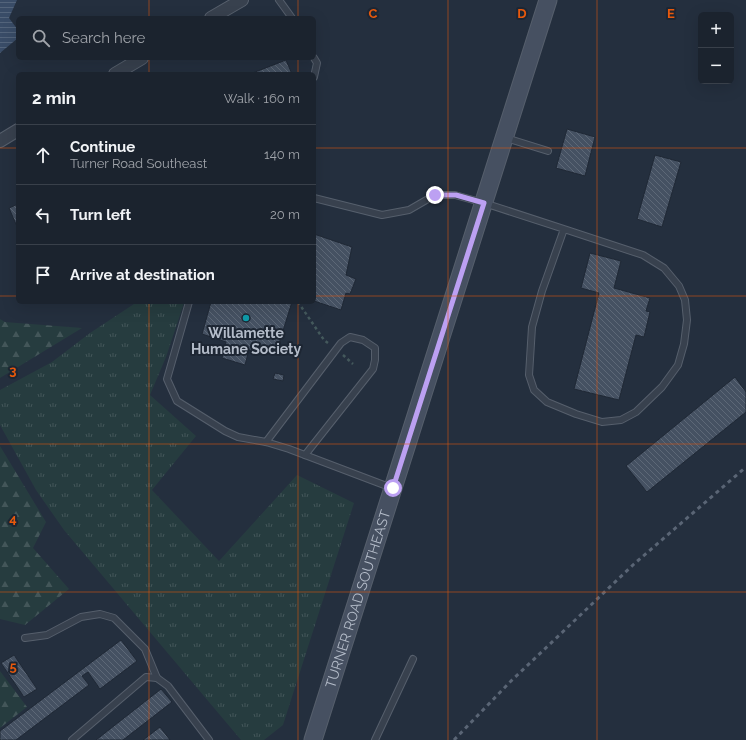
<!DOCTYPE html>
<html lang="en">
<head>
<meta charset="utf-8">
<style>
  :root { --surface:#1b232e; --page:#282f3a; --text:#f1f3f6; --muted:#a0a4aa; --line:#39404a }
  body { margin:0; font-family:Raleway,sans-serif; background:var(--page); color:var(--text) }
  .controls { position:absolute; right:12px; top:12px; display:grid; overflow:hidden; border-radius:6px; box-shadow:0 4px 16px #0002 }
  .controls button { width:36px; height:36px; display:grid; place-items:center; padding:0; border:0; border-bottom:1px solid var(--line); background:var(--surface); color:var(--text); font:20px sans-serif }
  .stop { position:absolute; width:12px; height:12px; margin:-9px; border:3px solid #bca0f2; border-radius:50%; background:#fff }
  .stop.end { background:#bca0f2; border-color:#fff; box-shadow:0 1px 4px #0008 }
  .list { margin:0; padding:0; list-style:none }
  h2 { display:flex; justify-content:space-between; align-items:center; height:52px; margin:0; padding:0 16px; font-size:17px }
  h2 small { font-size:13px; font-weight:400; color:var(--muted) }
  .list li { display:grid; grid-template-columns:26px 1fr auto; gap:12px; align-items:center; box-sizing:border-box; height:60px; padding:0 16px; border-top:1px solid var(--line) }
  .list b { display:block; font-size:15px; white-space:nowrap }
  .list p { margin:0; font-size:13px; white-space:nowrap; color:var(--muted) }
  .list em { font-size:13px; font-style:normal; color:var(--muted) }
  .icon { flex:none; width:22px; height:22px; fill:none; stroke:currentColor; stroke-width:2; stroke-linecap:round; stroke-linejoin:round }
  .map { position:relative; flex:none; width:746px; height:740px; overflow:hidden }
  .search { position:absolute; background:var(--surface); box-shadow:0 4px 16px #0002; left:16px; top:16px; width:300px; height:44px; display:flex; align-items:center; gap:10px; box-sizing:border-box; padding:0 14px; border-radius:6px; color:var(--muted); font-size:15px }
  .panel { position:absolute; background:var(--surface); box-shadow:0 4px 16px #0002; left:16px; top:72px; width:300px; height:232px; border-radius:6px }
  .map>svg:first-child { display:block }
</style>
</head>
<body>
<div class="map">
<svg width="746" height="740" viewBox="0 0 746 740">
  <defs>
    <pattern id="grass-tufts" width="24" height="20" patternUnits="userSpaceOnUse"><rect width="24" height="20" fill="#263c3f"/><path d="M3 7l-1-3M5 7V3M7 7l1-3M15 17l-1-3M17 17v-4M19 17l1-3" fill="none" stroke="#435659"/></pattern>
    <pattern id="forest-firs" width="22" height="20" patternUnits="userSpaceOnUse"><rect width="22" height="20" fill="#263c3f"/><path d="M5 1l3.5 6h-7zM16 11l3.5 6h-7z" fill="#435659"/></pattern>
    <pattern id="water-rules" width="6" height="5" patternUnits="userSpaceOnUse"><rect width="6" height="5" fill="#394c67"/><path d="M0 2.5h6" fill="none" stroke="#53647b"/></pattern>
    <pattern id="building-back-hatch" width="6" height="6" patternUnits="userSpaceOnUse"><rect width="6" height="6" fill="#455162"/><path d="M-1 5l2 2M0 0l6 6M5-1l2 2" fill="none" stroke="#5d6877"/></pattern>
  </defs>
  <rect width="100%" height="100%" fill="#242f3e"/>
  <polygon fill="url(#grass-tufts)" points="137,302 184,303 166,357 150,395 196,436 152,490 219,561 297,475 354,503 283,725 264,740 241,740 64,530 36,490 0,425 0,390 52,362 90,333"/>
  <g fill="url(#forest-firs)">
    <polygon points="0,319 5,322 82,328 0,378"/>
    <polygon points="0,446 46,522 33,548 69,589 25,625 0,619"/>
    <polygon points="0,671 27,707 0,728"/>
  </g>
  <polygon fill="url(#water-rules)" points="0,0 17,0 9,18 18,30 18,38 0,53"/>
  <g fill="url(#building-back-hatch)" stroke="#1f2835">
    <polygon points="286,60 292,74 250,74"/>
    <polygon points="567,129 595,137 585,176 556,168"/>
    <polygon points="655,155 681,162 662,227 637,219"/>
    <polygon points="18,204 18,229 9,208"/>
    <polygon points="314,234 352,247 346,275 356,279 350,294 346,293 341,310 314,301"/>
    <polygon points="590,253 621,261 614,288 650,298 646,311 650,312 644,337 636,335 619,400 574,389 599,293 581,288"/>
    <polygon points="211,302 292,302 277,350 263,345 261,353 249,350 245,365 222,358 226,342 202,334"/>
    <polygon points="275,373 284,375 283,381 273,379"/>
    <polygon points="735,377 746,392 746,412 647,492 626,466"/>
    <polygon points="121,640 137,661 100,689 88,672 82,676 89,685 16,740 0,740 0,731"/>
    <polygon points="14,655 37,689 24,697 1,663"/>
    <polygon points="161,689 172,702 123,740 96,740"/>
    <polygon points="160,727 170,740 143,740"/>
  </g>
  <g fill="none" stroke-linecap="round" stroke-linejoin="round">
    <defs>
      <g id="lane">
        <polyline points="279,0 292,18"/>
        <polyline points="314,58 317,63 314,77"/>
        <polyline points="506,138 548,151"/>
        <polyline points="314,198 382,215 409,210 435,195 455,195 484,203 564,229 643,255 664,268 679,286 685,300 687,320 684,344 678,365 662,387 636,412 621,420 602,422 576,414 547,402 534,390 529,375 532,327 542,291 564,229"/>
        <polyline points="189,302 167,379 177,401 225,431 238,437 266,442 289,449 392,488"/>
        <polyline points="266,442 341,343 350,337 363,340 375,348 375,360 373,369 305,455"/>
        <polyline points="25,638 47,635 81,617 100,614 114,618 145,649 157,678"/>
        <polyline points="72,740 146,677 157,678 168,686 209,740"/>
        <polyline points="375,740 413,659"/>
      </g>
      <g id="street">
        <polyline points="211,18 242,0"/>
        <polyline points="115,74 142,58"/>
        <polyline points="0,141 18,130"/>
      </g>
      <g id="secondary">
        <path id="s1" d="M313,740L548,0"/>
      </g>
    </defs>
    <use href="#lane" stroke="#565f6c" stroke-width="8"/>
    <use href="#street" stroke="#565f6c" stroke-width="14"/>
    <use href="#secondary" stroke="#565f6c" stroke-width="19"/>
    <g stroke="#44595c" stroke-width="2.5" stroke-dasharray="3 3" stroke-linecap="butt">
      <polyline points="298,302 324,340 328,343"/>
      <polyline points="343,355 353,364"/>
    </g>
    <use href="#lane" stroke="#38414e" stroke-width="6"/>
    <use href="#street" stroke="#38414e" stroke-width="12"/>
    <use href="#secondary" stroke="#465061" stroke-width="17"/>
    <polyline stroke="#5a6575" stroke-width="3" stroke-dasharray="4 4" stroke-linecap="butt" points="454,740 510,682 634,564 746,467"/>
  </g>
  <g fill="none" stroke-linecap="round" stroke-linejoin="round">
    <polyline stroke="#bca0f2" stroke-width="5" points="393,488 484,203 456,195 435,195"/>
  </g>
  <path fill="none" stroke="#e8590c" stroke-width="1" stroke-opacity="0.55" d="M149,0V18M298,0V18M448,0V740M597,0V740M149,58V74M298,58V74M0,148H18M314,148H746M0,296H18M314,296H746M149,302V740M298,302V740M0,444H746M0,592H746"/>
  <circle fill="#0f9aa8" stroke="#1d2633" stroke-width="1.5" cx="246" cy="318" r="4"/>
  <g text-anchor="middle" stroke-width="4" stroke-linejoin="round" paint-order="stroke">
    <g font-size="14" font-weight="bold" fill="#b4bcc9" stroke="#1d2633">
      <text x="246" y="338">Willamette<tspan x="246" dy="16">Humane Society</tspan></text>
    </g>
    <g font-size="14" fill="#b4bcc9" stroke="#1d2633">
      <text dy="5" stroke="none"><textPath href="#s1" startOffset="148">TURNER ROAD SOUTHEAST</textPath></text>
    </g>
  </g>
  <g font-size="13" text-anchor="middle" font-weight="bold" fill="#e8590c" stroke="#1d2633" stroke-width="4" stroke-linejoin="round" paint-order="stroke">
    <text x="373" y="18">C</text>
    <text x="522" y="18">D</text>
    <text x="671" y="18">E</text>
    <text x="13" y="375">3</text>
    <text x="13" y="523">4</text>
    <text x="13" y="671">5</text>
  </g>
</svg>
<div class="controls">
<button>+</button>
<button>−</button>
</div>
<div class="stop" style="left:393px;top:488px"></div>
<div class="stop end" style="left:435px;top:195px"></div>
<div class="search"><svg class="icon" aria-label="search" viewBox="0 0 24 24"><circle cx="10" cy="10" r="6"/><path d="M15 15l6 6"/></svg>Search here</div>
<section class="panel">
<h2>2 min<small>Walk · 160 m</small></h2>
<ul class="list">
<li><svg class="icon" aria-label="ahead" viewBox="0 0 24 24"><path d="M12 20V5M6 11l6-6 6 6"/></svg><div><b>Continue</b><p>Turner Road Southeast</p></div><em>140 m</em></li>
<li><svg class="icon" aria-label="left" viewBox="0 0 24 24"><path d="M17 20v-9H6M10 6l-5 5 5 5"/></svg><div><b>Turn left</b></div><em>20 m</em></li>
<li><svg class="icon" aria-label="arrive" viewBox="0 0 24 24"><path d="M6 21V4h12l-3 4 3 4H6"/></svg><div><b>Arrive at destination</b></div></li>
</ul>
</section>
</div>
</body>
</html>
